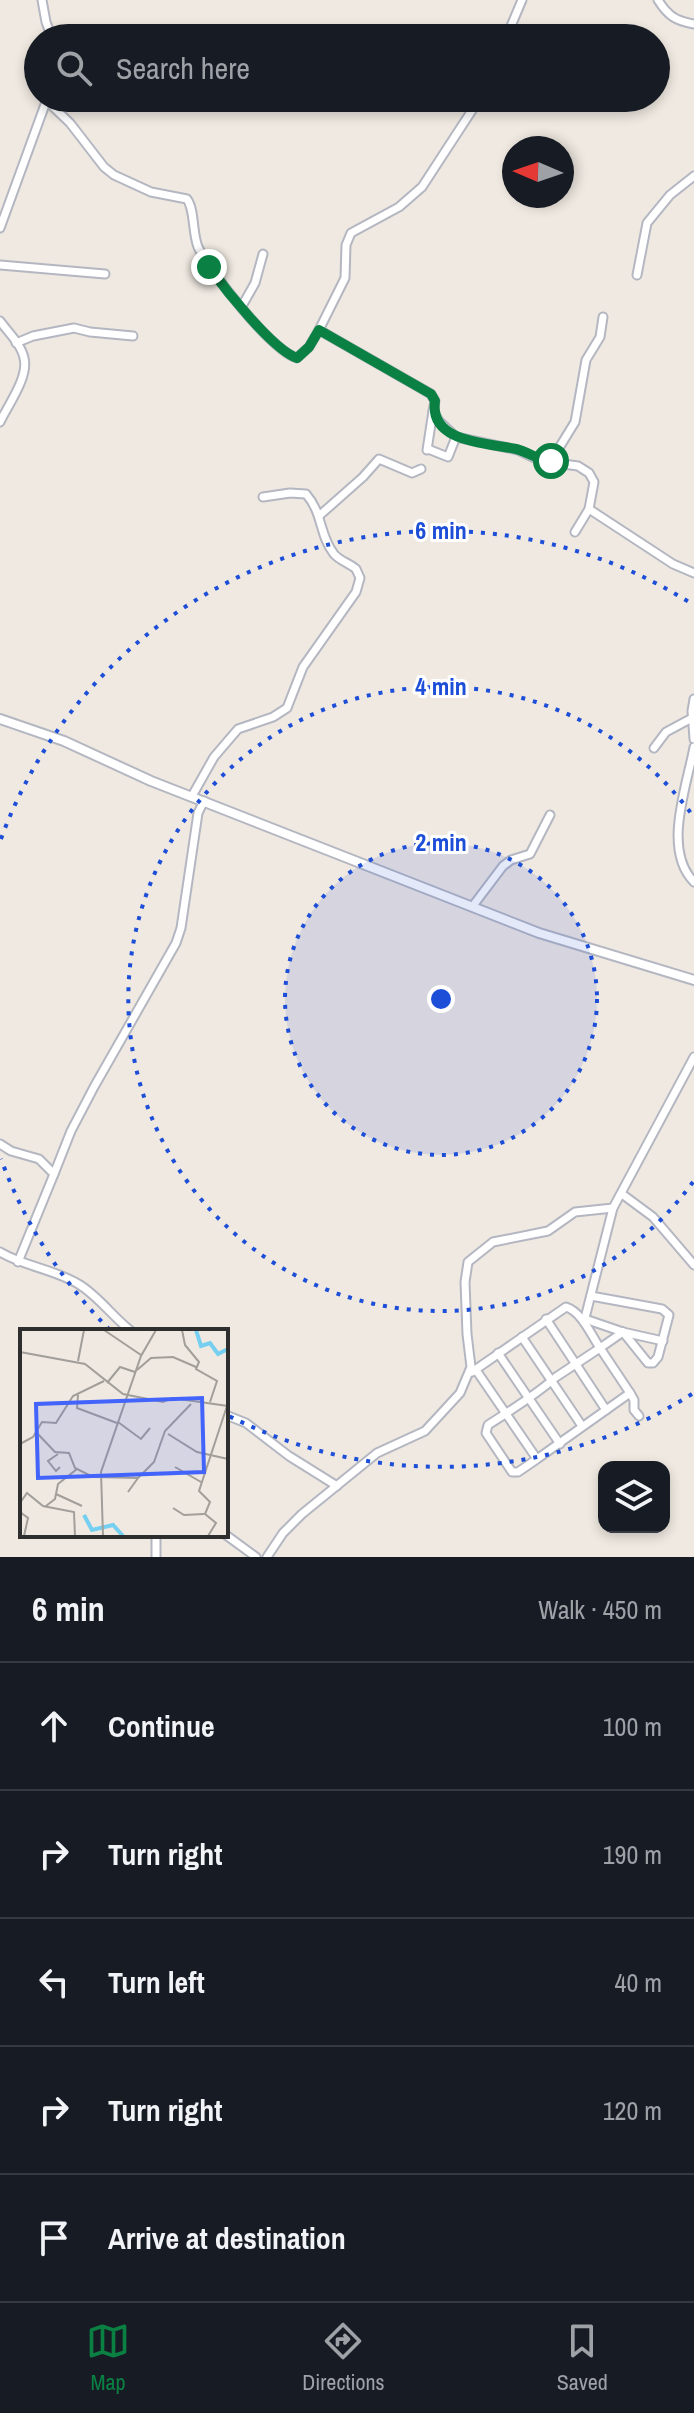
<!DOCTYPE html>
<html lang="en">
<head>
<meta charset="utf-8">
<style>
  :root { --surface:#171b24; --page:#242831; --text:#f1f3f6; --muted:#9ea1a6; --line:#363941; --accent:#0b8043 }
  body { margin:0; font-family:"Archivo Narrow",sans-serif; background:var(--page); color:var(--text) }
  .controls { position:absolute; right:24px; bottom:24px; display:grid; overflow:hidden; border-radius:16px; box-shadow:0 4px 12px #0003 }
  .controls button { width:72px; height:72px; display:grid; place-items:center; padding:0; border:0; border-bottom:2px solid var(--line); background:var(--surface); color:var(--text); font:40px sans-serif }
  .compass { position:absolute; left:502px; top:136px; width:72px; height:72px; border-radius:50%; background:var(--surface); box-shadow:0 4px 12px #0003; rotate:272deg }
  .stop { position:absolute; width:24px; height:24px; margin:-18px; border:6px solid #0b8043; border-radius:50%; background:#fff }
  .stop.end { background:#0b8043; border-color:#fff; box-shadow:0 2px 8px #0008 }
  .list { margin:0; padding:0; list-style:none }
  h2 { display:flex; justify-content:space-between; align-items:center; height:104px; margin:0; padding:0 32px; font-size:34px }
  h2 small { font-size:26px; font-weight:400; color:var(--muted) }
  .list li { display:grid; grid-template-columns:52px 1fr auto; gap:24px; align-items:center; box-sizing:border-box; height:128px; padding:0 32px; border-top:2px solid var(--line) }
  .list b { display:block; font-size:30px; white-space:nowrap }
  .list em { font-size:26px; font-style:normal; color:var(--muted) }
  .icon { flex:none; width:44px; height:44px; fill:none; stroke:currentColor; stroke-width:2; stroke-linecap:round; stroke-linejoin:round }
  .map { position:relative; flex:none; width:694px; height:1557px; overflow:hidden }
  .search { position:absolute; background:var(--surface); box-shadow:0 4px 12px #0003; left:24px; right:24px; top:24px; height:88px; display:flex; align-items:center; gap:20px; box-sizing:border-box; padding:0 28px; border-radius:44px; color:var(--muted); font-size:30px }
  .sheet { height:744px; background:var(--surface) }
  nav { display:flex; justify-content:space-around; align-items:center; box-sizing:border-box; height:112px; border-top:2px solid var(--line); background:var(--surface); font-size:22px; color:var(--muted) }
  nav a { display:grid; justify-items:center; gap:4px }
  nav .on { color:var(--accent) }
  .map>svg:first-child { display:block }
</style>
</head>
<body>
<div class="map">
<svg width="694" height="1557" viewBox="0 0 694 1557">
  <rect width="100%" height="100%" fill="#efe9e1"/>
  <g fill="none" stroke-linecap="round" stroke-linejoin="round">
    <defs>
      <g id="minor">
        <polyline points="42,0 46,22 52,38"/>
        <path d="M658,0C668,16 676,21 694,24"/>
        <polyline points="506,38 522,0"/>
        <path d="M46,100L70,123L104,167L114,175L151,192L187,199C195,210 192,232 198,247C210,272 271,350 297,358L309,347L319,330L431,394L435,401L433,411L439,421L456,437L518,450L541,461L578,466L589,473L594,482L589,509L673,564L694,573"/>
        <polyline points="0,228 47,99"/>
        <polyline points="0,265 105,274"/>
        <polyline points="637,275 647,223 670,195 694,176"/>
        <polyline points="242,306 255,283 263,254"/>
        <path d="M0,321C8,332 21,344 24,358C29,377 8,405 0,422"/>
        <polyline points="319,330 345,278 346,245 351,233 399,207 422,187 480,98"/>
        <polyline points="16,343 33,336 74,328 90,332 133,336"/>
        <polyline points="428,449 448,457 456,437"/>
        <polyline points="427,450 433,411"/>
        <polyline points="551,461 575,422 586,360 600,337 603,317"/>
        <polyline points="320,515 363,477 379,459 412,473 421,469"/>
        <polyline points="575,532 589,509"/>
        <polyline points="694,699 692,711 694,739"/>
        <path d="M694,747C687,786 662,850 694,882"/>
        <polyline points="654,748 666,732 692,718"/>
        <path d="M192,796L214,757L238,729L273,717L287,708L303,667L356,592L360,578L356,569C349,563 340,561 334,554C319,535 323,513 306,494L290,493L263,497"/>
        <polyline points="472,907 503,866 511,860 530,854 550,815"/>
        <polyline points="0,1144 11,1151 39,1159 54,1174 71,1131 94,1087 176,943 181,928 198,813 204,801"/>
        <polyline points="622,1194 653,1217 694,1265"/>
        <path d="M0,1252C25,1267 55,1269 80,1285C99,1297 113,1317 131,1331"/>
        <polyline points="18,1262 54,1174"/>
        <polyline points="591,1296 662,1309 669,1315 658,1357 653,1363 648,1363 623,1332"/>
        <polyline points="546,1319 606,1410"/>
        <polyline points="585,1319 623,1332 663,1341"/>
        <polyline points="584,1322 613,1208"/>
        <polyline points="522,1337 582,1426"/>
        <polyline points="498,1353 560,1444"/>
        <path d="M476,1370L537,1459L630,1393L600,1348L556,1377C536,1395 511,1410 488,1425L486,1433L512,1472H518L537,1459"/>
        <path d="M472,1372L566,1307C582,1312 591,1335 600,1348L623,1332"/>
        <polyline points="630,1393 634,1400 634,1410 639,1416"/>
        <polyline points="226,1415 246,1423 289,1456 337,1486"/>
        <polyline points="156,1535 156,1557"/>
        <polyline points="226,1535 256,1557"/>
        <polyline points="267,1557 283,1533 302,1514 377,1453 425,1431 460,1393 471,1367 467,1334 465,1282 468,1262 493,1242 548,1231 575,1212 613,1208 694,1057"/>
      </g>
      <polyline id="tertiary" points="0,719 64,741 151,781 539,933 694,980"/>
    </defs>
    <use href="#minor" stroke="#b4b7c1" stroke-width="11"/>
    <use href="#tertiary" stroke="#b4b7c1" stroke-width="12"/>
    <use href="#minor" stroke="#fff" stroke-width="7"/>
    <use href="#tertiary" stroke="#fff" stroke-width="8"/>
  </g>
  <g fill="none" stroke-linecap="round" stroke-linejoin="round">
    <path stroke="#0b8043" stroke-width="10" d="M209,267C225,289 273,350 297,358L309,347L319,330L431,394L435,401C429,443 488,443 516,449C529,452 538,461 551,461"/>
  </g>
  <circle cx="441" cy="999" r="156" fill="#1d4ed8" fill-opacity=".12"/>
  <g fill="none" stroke="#1d4ed8" stroke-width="4" stroke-dasharray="4 8">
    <circle cx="441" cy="999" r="156"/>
    <path d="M693 1182A312 312 0 1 1 693 816"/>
    <path d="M692 1394A468 468 0 0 1 229 1416M110 1330A468 468 0 0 1 1 1159M1 839A468 468 0 0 1 692 604"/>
  </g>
  <g transform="translate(20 1329)">
    <rect width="208" height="208" fill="#efe9e1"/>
    <path fill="none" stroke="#75cff0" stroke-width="4" d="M176,1L181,17L190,14L198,25L208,20M64,186L72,201L93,196L103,207"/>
    <path fill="none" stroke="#a29e99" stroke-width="2" d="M84,1L121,26M162,1L165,16L179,33L176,40L197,52L190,73M0,23L65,35L103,65L143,73L152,69L208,77M58,32L64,1M117,41L131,29L153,28L176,38M87,54L100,38L115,43M58,66L57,79L97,94M98,93L121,110L130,99M16,103L35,123L49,124L55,139L73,148L118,149L108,163M148,105L177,123L208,130M0,115L13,108L22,93L36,94L53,67L84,52M38,125L28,132L36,142L40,138M155,138L181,153M118,149L134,133L145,102L171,75M36,165L62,177M0,174L7,164L23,177L54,183L55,207M26,177L35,170L38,155L57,140M153,179L164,186L184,185M0,183L8,189L4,207M83,207L81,143L121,27L136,1M188,207L196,194L185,185L190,173L179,162L207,77"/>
    <path fill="#4264fb" fill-opacity="0.15" stroke="#4264fb" stroke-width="4" d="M182,69L184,143L18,149L16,75Z"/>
    <rect width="208" height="208" fill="none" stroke="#2e2e2e" stroke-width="4"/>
  </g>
  <circle cx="441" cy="999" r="12" fill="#1d4ed8" stroke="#fff" stroke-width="4"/>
  <g font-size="24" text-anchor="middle" font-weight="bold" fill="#1d4ed8" stroke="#fff" stroke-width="6" stroke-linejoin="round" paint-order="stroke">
    <text x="441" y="539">6 min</text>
    <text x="441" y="695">4 min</text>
    <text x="441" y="851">2 min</text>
  </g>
</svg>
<div class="controls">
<button><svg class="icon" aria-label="layers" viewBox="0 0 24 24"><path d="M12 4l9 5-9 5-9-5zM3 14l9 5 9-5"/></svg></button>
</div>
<svg class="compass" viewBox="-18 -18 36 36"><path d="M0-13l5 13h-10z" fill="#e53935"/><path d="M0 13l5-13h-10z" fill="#9ea1a6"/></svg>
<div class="stop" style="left:551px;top:461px"></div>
<div class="stop end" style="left:209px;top:267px"></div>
<div class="search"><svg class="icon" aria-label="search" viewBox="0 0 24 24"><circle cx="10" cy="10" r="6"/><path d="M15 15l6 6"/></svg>Search here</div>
</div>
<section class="sheet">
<h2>6 min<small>Walk · 450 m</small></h2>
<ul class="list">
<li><svg class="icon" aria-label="ahead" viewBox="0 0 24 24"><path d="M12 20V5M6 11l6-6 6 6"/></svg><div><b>Continue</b></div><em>100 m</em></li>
<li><svg class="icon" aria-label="right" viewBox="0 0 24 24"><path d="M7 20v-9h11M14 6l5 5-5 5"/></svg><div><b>Turn right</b></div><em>190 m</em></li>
<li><svg class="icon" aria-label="left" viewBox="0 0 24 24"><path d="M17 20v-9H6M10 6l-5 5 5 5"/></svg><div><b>Turn left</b></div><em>40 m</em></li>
<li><svg class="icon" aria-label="right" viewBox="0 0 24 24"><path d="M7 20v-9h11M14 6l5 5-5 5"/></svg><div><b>Turn right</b></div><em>120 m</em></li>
<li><svg class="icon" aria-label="arrive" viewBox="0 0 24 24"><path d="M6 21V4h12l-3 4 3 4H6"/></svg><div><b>Arrive at destination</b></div></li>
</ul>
</section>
<nav>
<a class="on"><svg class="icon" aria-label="map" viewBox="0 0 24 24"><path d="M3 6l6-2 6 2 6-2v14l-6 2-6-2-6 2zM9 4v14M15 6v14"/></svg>Map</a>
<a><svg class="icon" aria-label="directions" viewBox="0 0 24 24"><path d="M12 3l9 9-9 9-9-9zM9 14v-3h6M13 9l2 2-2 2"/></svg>Directions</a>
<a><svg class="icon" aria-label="saved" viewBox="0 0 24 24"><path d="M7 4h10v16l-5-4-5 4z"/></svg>Saved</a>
</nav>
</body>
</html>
